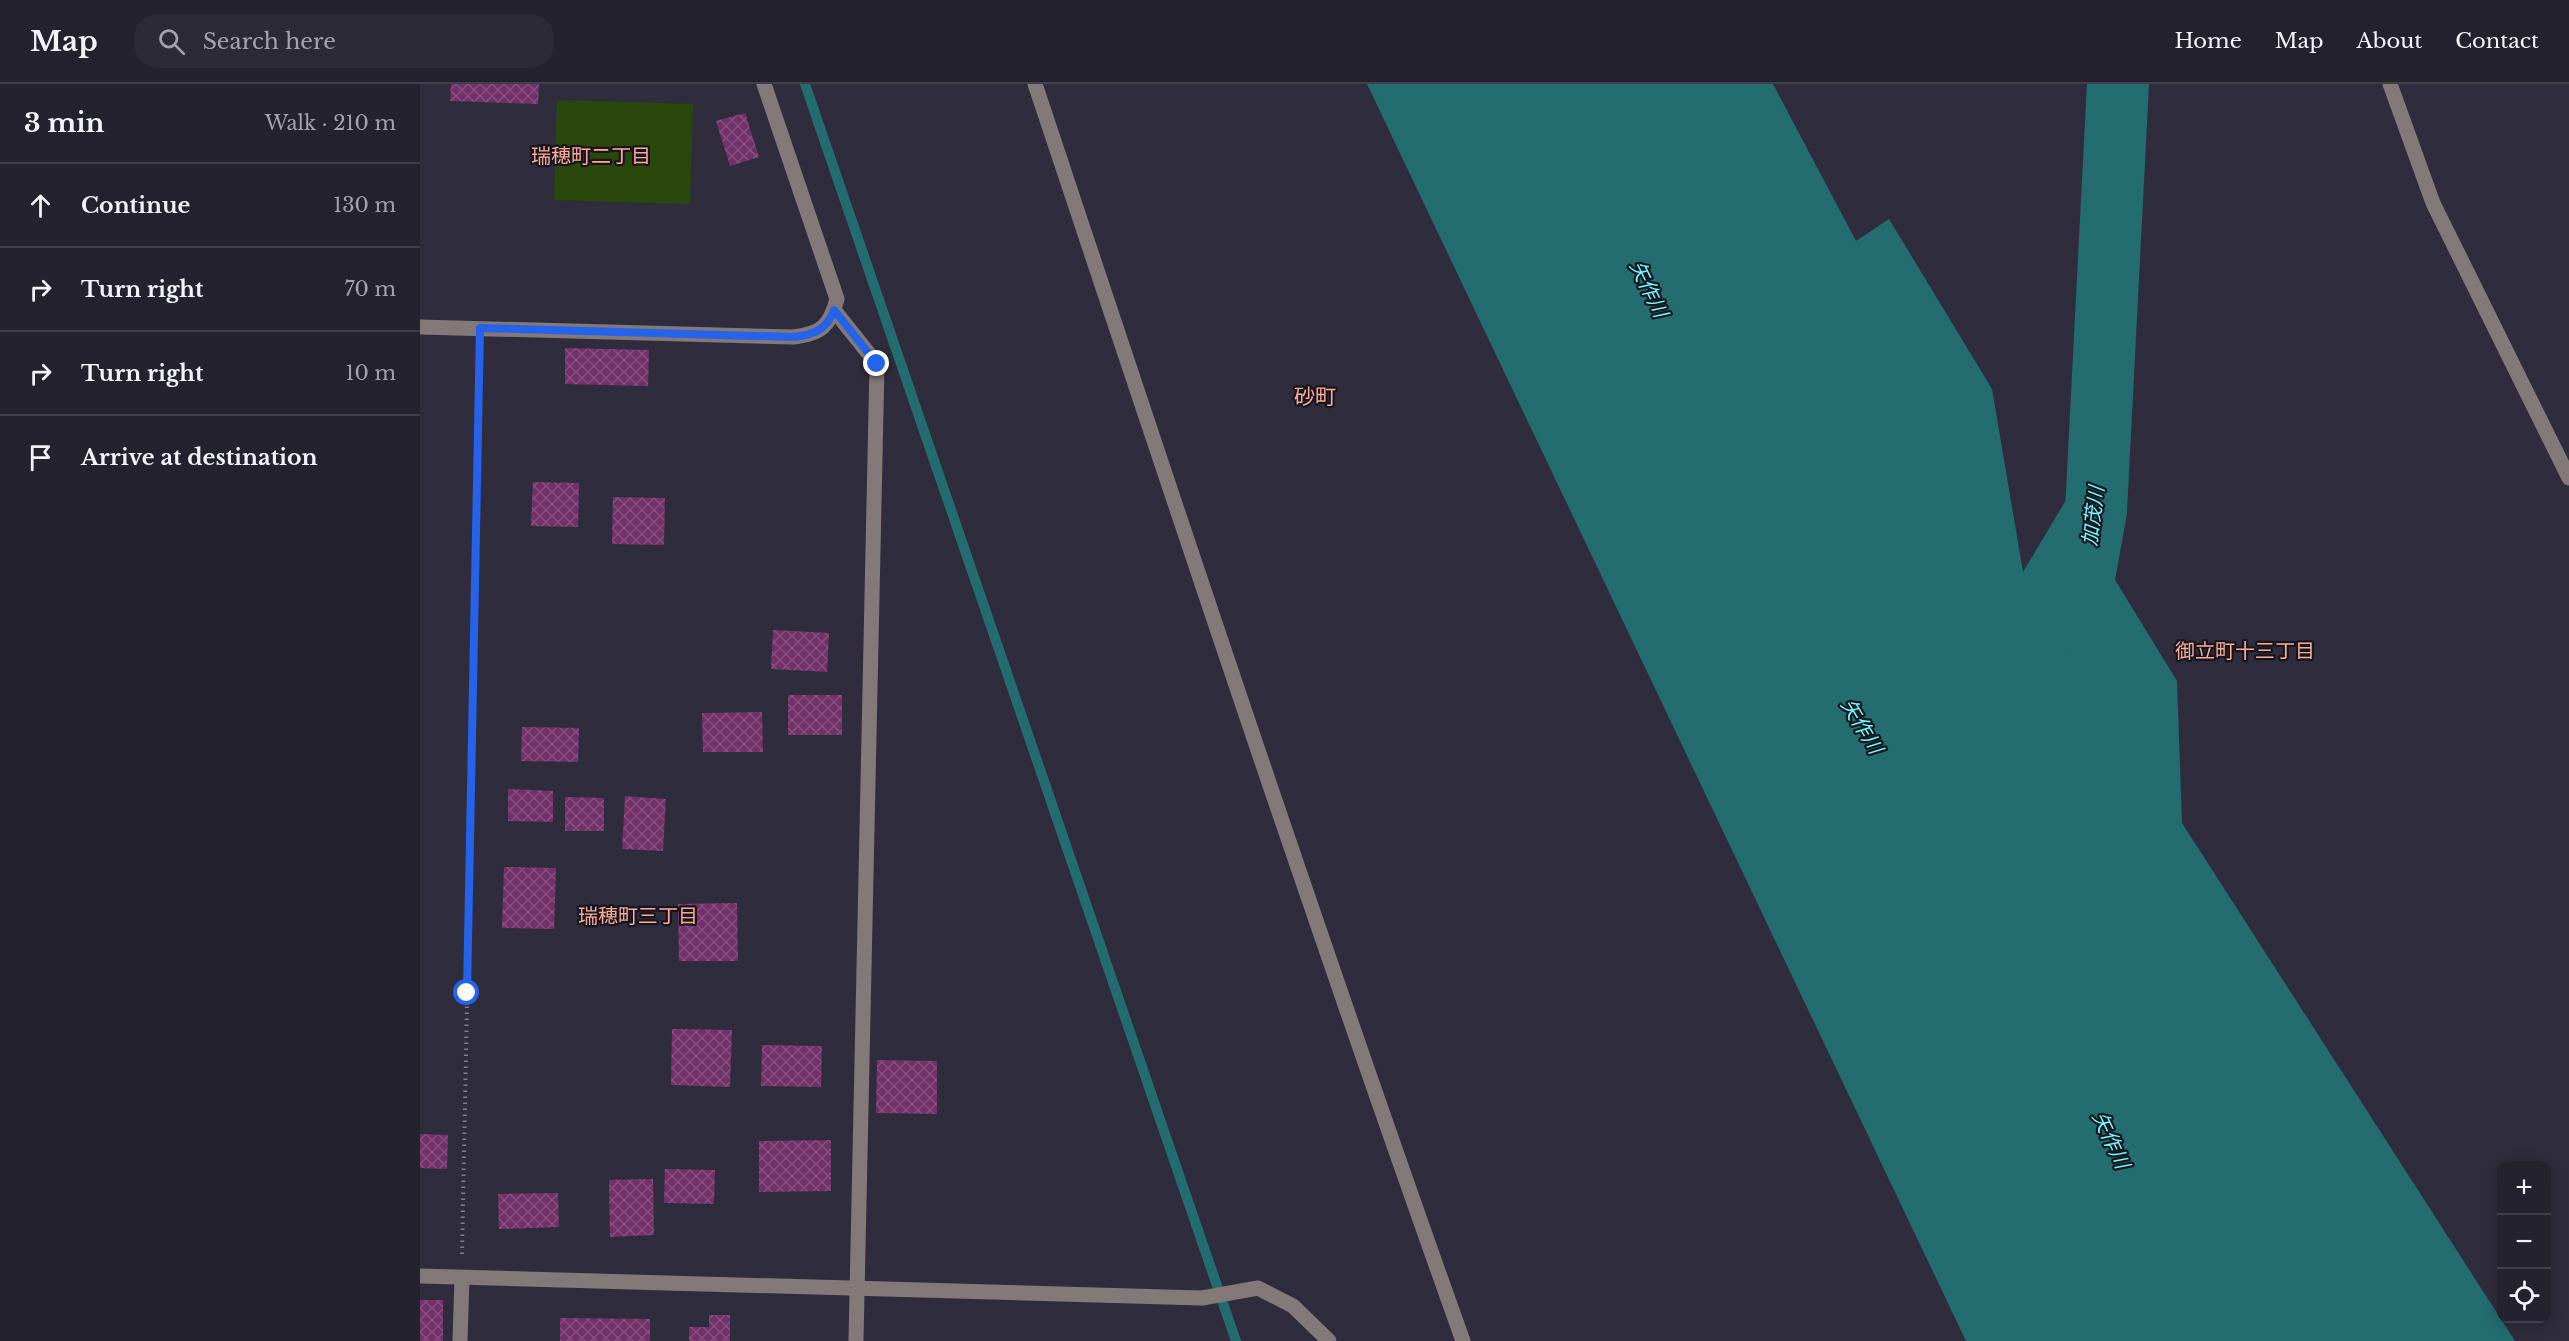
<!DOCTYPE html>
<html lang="en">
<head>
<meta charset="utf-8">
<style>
  :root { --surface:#23222e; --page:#2b2a36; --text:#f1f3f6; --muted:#a3a4aa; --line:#403f4a }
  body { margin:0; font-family:"Libre Baskerville","Noto Sans JP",serif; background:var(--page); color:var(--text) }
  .controls { position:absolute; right:18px; bottom:18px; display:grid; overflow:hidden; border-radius:12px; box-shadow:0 3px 15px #0003 }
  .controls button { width:54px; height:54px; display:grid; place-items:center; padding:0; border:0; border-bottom:2px solid var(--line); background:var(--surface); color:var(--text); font:30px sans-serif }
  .stop { position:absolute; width:18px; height:18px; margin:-14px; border:4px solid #2563eb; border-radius:50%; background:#fff }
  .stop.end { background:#2563eb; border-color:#fff; box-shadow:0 2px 6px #0008 }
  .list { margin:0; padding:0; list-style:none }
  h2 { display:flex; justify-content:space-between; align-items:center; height:78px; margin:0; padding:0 24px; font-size:26px }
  h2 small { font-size:20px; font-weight:400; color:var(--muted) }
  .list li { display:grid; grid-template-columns:39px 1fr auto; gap:18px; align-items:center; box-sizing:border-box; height:84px; padding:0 24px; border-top:2px solid var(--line) }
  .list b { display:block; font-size:22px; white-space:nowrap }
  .list em { font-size:20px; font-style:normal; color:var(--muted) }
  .icon { flex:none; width:33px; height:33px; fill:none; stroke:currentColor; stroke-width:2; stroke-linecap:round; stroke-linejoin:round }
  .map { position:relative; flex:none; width:2149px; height:1257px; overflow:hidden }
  header { display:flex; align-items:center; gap:36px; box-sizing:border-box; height:84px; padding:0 30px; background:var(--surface); border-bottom:2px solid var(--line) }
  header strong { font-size:28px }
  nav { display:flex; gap:33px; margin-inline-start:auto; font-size:21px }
  .search { width:420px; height:54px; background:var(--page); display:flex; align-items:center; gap:15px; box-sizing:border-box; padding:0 21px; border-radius:24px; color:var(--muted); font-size:22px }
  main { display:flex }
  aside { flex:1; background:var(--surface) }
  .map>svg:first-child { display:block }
</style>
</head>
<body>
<header>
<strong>Map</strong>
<div class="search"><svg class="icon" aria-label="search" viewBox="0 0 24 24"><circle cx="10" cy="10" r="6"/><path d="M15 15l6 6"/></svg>Search here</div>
<nav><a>Home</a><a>Map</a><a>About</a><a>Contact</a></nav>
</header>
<main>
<aside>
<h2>3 min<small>Walk · 210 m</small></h2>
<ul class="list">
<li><svg class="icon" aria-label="ahead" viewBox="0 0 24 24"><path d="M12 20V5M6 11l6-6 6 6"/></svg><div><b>Continue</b></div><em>130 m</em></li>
<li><svg class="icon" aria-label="right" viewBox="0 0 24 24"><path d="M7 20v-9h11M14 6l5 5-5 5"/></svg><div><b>Turn right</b></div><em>70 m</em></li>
<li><svg class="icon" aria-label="right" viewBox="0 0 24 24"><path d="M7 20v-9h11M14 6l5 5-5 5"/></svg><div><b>Turn right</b></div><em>10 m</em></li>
<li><svg class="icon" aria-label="arrive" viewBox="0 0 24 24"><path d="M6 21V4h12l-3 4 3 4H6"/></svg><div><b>Arrive at destination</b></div></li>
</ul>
</aside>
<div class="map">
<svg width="2149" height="1257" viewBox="0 0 2149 1257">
  <defs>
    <pattern id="building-cross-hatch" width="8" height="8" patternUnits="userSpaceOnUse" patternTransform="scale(1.5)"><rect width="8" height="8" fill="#73316a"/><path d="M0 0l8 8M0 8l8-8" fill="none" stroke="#874f80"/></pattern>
  </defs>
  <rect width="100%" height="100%" fill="#2f2d3d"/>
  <polygon fill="#2a480c" points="137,16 273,20 270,120 134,116"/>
  <polygon fill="#236d70" points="947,0 1353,0 1436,157 1469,135 1572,305 1603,488 1646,416 1757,597 1762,739 2095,1257 1546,1257"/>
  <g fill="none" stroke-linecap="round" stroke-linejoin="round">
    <polyline stroke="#236d70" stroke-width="10" points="385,0 816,1257"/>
    <polyline stroke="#236d70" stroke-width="62" points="1656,538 1676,427 1698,0"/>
  </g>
  <g fill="url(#building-cross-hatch)">
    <polygon points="31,0 119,0 118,20 30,17"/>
    <polygon points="325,29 339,73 310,82 296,37"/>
    <polygon points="145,264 229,266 228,302 145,300"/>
    <polygon points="113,398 159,399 158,443 111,442"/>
    <polygon points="193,413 245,414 244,461 192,460"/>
    <polygon points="353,546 409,549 407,588 351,585"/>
    <rect x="368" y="611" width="54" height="40"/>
    <polygon points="342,628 343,668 283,668 282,629"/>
    <polygon points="102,643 159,644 158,678 101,677"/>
    <polygon points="88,705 133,707 133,738 88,737"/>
    <polygon points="205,712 246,715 243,767 202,765"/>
    <polygon points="145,713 184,714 184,747 145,747"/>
    <polygon points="84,783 136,784 134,845 82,844"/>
    <polygon points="317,819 318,877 259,877 258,820"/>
    <polygon points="252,945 312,946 310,1003 251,1001"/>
    <polygon points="342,961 402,962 401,1003 341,1002"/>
    <polygon points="457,976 517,977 517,1030 456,1029"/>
    <polygon points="0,1050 28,1051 27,1085 0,1084"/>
    <polygon points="411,1056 411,1107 339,1108 339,1057"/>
    <polygon points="245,1085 295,1086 294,1120 244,1119"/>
    <polygon points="233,1095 234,1151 190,1153 189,1096"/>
    <polygon points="138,1109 139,1143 79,1145 78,1110"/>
    <rect x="0" y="1216" width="23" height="41"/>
    <polygon points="289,1231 310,1231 310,1257 269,1257 269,1243 289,1243"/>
    <polygon points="140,1234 230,1235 230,1257 140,1257"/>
  </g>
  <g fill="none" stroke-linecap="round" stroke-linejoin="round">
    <polyline stroke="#7f7e8c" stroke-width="4" stroke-dasharray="1.5 4.5" stroke-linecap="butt" points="42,1170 60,269"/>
    <g stroke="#837979" stroke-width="15">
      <path d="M615,0C755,420 894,840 1043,1257"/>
      <polyline points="1970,0 2013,119 2149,394"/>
      <polyline points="414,226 457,280 436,1257"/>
      <path d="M0,243L373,253C401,250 410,242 417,215L344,0"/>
      <polyline points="0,1192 782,1214 838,1204 873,1222 909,1257"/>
      <polyline points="40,1257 42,1194"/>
    </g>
  </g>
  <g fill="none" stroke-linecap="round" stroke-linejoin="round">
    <path stroke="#2563eb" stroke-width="8" d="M47,909L60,244L373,253C393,251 407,246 414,226L457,280"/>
  </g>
  <g text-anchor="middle" stroke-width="4.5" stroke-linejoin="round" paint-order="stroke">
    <g font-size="20" fill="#fcab97" stroke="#17161e">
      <text x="171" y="79">瑞穂町二丁目</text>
      <text x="1825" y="574">御立町十三丁目</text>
      <text x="218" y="839">瑞穂町三丁目</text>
    </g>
    <g font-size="20" font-style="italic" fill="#6ff8fe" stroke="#17161e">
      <text transform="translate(1229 205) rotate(64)" y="7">矢作川</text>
      <text transform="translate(1673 432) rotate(-83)" y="7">加茂川</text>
      <text transform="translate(1442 642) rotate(59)" y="7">矢作川</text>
      <text transform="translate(1691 1056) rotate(65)" y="7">矢作川</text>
    </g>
    <g font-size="21" fill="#fcab97" stroke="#17161e">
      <text x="895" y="320">砂町</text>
    </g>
  </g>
</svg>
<div class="controls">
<button>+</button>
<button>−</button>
<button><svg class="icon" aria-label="locate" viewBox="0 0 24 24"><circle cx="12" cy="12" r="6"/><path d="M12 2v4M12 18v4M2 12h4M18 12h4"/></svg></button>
</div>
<div class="stop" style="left:47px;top:909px"></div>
<div class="stop end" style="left:457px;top:280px"></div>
</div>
</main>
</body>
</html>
